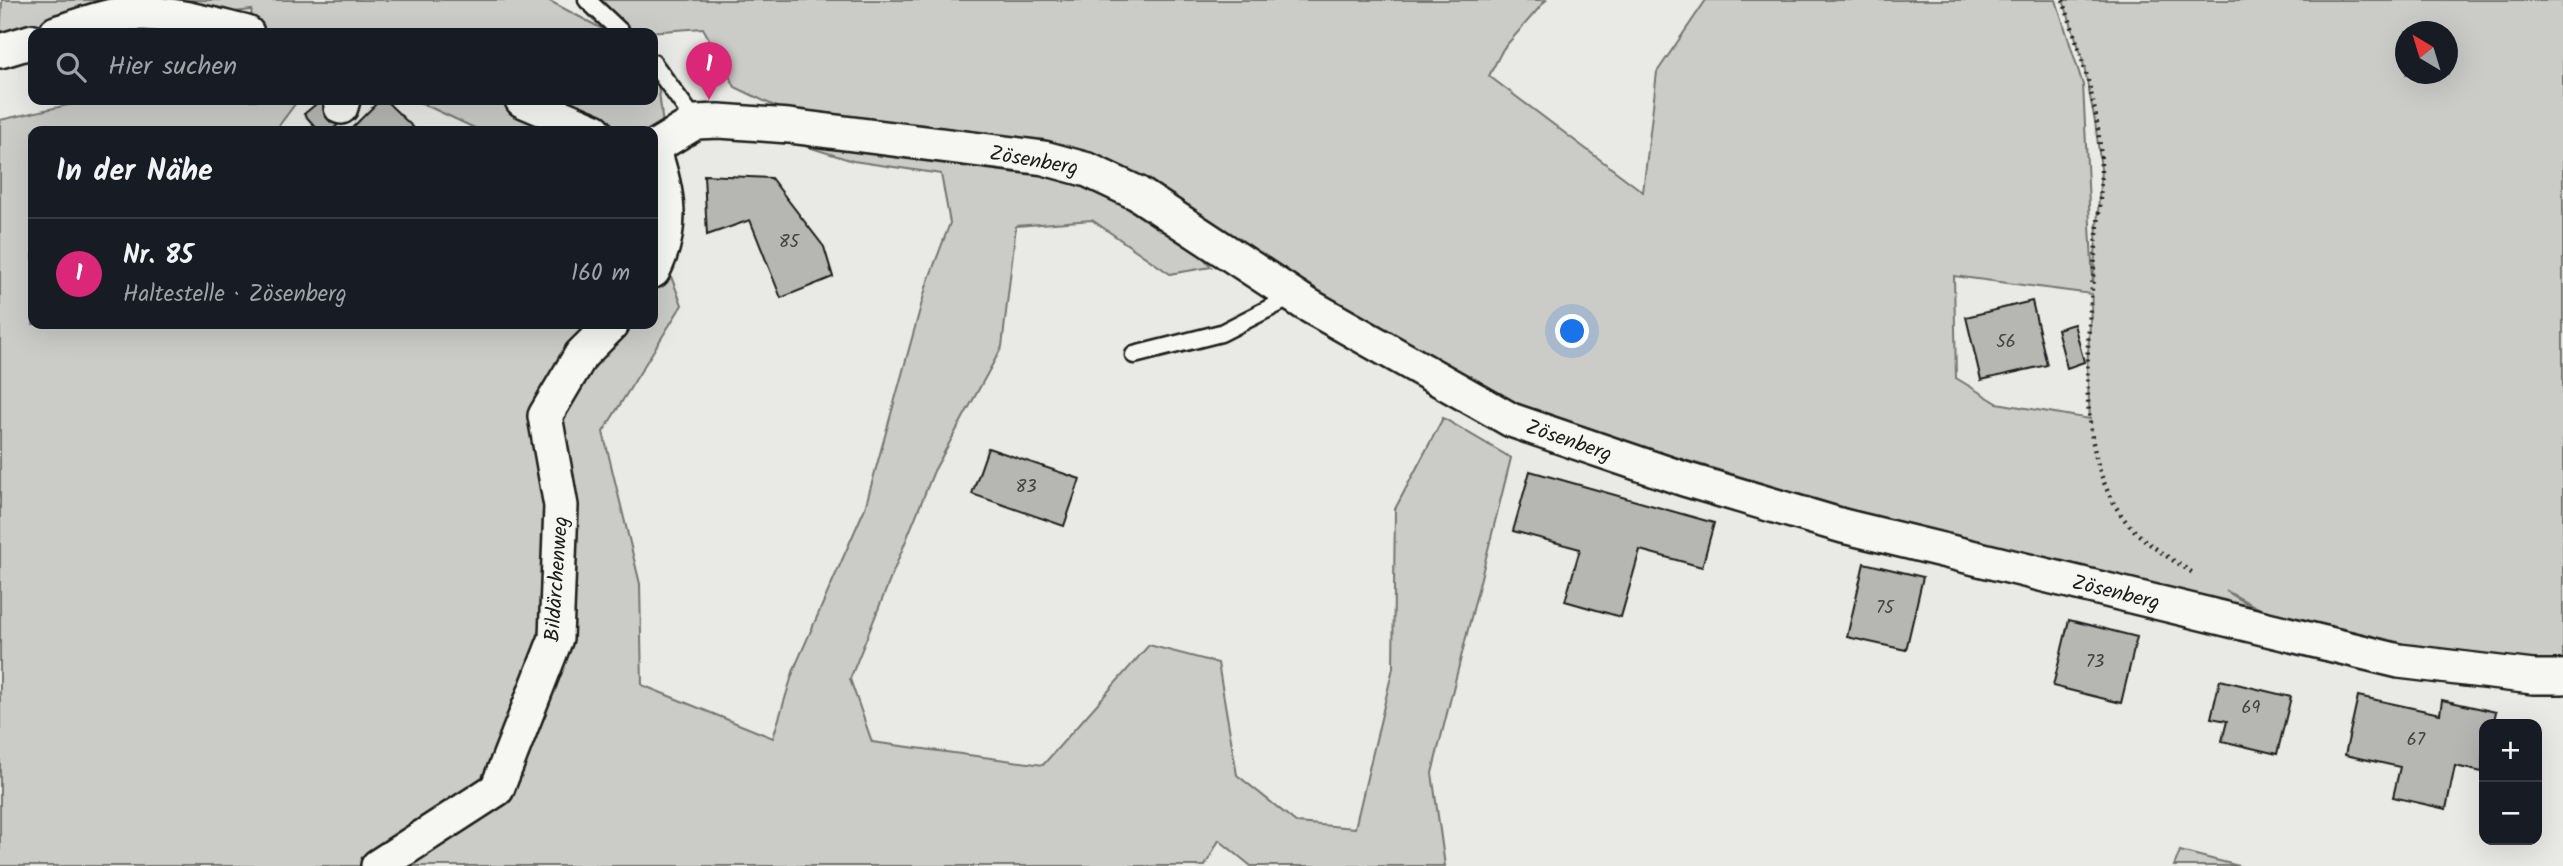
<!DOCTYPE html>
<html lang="de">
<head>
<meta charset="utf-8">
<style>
  :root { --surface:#171b24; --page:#242831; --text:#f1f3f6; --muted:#9ea1a6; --line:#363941; --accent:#db2777 }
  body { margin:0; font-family:Kalam,sans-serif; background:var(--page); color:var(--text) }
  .controls { position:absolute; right:21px; bottom:21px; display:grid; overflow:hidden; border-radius:14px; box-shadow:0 7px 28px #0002 }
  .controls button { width:63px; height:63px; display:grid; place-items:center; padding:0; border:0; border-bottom:2px solid var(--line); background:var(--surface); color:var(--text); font:35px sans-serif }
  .compass { position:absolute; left:2395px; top:21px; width:63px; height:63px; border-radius:50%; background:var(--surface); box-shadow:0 7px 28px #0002; rotate:322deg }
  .you { position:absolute; left:1573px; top:332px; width:24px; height:24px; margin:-18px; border:5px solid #fff; border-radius:50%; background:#1a73e8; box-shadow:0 0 0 10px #1a73e833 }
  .badge { display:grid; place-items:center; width:46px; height:46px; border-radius:50%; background:var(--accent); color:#fff; font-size:23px; font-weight:700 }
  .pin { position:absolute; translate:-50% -58px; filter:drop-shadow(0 2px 4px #0008) }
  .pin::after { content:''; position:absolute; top:37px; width:24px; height:21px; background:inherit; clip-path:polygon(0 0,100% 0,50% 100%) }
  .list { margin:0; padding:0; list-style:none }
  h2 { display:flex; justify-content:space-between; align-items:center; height:91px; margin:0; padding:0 28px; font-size:30px }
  h2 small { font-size:23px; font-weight:400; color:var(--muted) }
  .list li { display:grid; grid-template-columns:46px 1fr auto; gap:21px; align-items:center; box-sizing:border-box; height:112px; padding:0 28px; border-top:2px solid var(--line) }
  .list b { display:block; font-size:26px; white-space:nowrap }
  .list p { margin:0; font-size:23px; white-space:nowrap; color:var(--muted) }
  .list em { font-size:23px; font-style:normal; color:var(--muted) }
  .icon { flex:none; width:38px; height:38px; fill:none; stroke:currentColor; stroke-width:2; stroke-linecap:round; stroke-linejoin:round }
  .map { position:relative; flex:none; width:2563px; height:866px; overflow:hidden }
  .search { position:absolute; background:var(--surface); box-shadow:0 7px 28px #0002; left:28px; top:28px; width:630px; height:77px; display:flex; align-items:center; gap:18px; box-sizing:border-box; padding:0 24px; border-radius:14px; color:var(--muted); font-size:26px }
  .panel { position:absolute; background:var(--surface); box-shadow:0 7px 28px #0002; left:28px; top:126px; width:630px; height:203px; border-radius:14px }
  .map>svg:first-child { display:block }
</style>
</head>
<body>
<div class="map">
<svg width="2563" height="866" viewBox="0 0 2563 866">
  <rect width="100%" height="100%" fill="#e9e9e5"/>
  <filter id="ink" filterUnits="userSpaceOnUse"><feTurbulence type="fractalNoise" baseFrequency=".0143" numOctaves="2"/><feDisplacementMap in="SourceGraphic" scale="14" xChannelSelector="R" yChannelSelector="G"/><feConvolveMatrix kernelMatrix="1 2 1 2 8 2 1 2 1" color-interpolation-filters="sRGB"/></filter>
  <g filter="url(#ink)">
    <g fill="#cbcbc7" stroke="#747472" stroke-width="2" fill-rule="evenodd">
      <polygon points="2,0 548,0 610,33 248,33 252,10 0,39"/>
      <path d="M589,0H1546L1503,49L1489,76L1643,192L1657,72L1706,0H2056L2083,85L2093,284L2101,169L2095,121L2082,57L2063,0H2563V660H2530L2321,641L2226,591L2257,610L2059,560L1928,533L1622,441L1533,409L1529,417L1195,247L1211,267L1170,274L1092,220L1016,226L1002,347L934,471L850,679L872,742L1043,765L1149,645L1218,663L1237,775L1297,823L1355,828L1393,668L1395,509L1443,418L1511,458L1432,773L1445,866H1251L1219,840L1205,866H0V120L90,100H298L275,131H33V324H653V230L682,305L603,432L640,584L642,685L773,738L794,669L865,508L927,284L950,223L941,174L853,161L805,146L799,118L735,87L703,28L635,33ZM2406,32H2448V74H2406ZM1954,276L2092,294L2087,368L2090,419L1997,403L1956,378Z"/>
      <polygon points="653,56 655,57 663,126 653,131 481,131 419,102 405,100 653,100"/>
      <polygon points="2180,851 2239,866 2174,866"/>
    </g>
    <g fill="#b6b6b3" stroke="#1c1c1c" stroke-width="2">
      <polygon points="321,100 340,123 331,131 319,131 304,114"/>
      <polygon points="380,100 385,100 417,131 349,131"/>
      <polygon points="704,175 771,178 824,247 833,277 781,298 750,220 707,235"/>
      <polygon points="2032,301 2047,365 1981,380 1966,317"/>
      <polygon points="2074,324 2084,362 2067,368 2057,329"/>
      <polygon points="988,448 1080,479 1064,526 972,494"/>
      <polygon points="1530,471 1714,523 1702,567 1640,550 1621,617 1565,601 1580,549 1513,531"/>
      <polygon points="1864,563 1923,577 1906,650 1847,637"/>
      <polygon points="2069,620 2137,637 2121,703 2053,686"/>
      <polygon points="2220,680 2291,697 2277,754 2222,741 2227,721 2211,718"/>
      <polygon points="2358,696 2440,714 2442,700 2496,712 2493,724 2484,724 2482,772 2455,766 2446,809 2393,797 2400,767 2345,755"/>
    </g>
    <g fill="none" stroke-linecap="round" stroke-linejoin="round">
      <defs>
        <g id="lane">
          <polyline points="587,0 622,33"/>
          <polyline points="653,63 696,122"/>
          <polyline points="1134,355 1221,333 1293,296"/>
        </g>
        <g id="street">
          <path d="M56,33C81,25 109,14 135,13C174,13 210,24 247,33"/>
          <polyline points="0,51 33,41"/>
          <polyline points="522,100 595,131"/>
          <polyline points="341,107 343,100"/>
          <polyline points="653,148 696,122 719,121 789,126 1044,158 1088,170 1137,193 1306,304 1511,420 1684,479 1843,526 2399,661 2533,677 2563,677"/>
          <path d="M653,271C675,228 668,192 653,148"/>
          <polyline points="378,866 497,789 556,638 561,506 545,416 581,355 612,324"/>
        </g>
      </defs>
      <use href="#lane" stroke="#1c1c1c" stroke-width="21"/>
      <use href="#street" stroke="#1c1c1c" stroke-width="38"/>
      <path stroke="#1c1c1c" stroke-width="4.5" stroke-dasharray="2 5" stroke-linecap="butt" d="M2063,0C2081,54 2101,113 2101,171C2100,271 2060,430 2122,516C2140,541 2168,557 2193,573"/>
      <use href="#lane" stroke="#f6f6f2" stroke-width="16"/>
      <use href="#street" stroke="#f6f6f2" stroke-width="33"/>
    </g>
  </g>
  <g text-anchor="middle" stroke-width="5" stroke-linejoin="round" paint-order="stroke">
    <g font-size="18" fill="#424242">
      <text x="789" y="247">85</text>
      <text x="2006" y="347">56</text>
      <text x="1026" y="492">83</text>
      <text x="1885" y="613">75</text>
      <text x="2095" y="667">73</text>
      <text x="2251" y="713">69</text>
      <text x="2416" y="745">67</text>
    </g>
    <g font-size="21" fill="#1c1c1c" stroke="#f6f6f2">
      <text transform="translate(1034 160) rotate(10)" y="7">Zösenberg</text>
      <text transform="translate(1569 440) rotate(19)" y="7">Zösenberg</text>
      <text transform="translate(556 579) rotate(-86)" y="7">Bildärchenweg</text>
      <text transform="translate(2116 592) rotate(14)" y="7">Zösenberg</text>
    </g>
  </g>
</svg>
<div class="controls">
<button>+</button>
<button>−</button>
</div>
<svg class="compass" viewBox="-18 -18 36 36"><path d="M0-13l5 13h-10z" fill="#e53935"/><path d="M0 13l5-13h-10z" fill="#9ea1a6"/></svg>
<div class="you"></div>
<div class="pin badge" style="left:709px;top:100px">1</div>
<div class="search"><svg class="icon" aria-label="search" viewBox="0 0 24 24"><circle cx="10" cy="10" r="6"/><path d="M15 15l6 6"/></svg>Hier suchen</div>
<section class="panel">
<h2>In der Nähe<small></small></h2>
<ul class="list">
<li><span class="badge">1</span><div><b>Nr. 85</b><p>Haltestelle · Zösenberg</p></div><em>160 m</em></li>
</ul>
</section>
</div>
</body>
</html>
